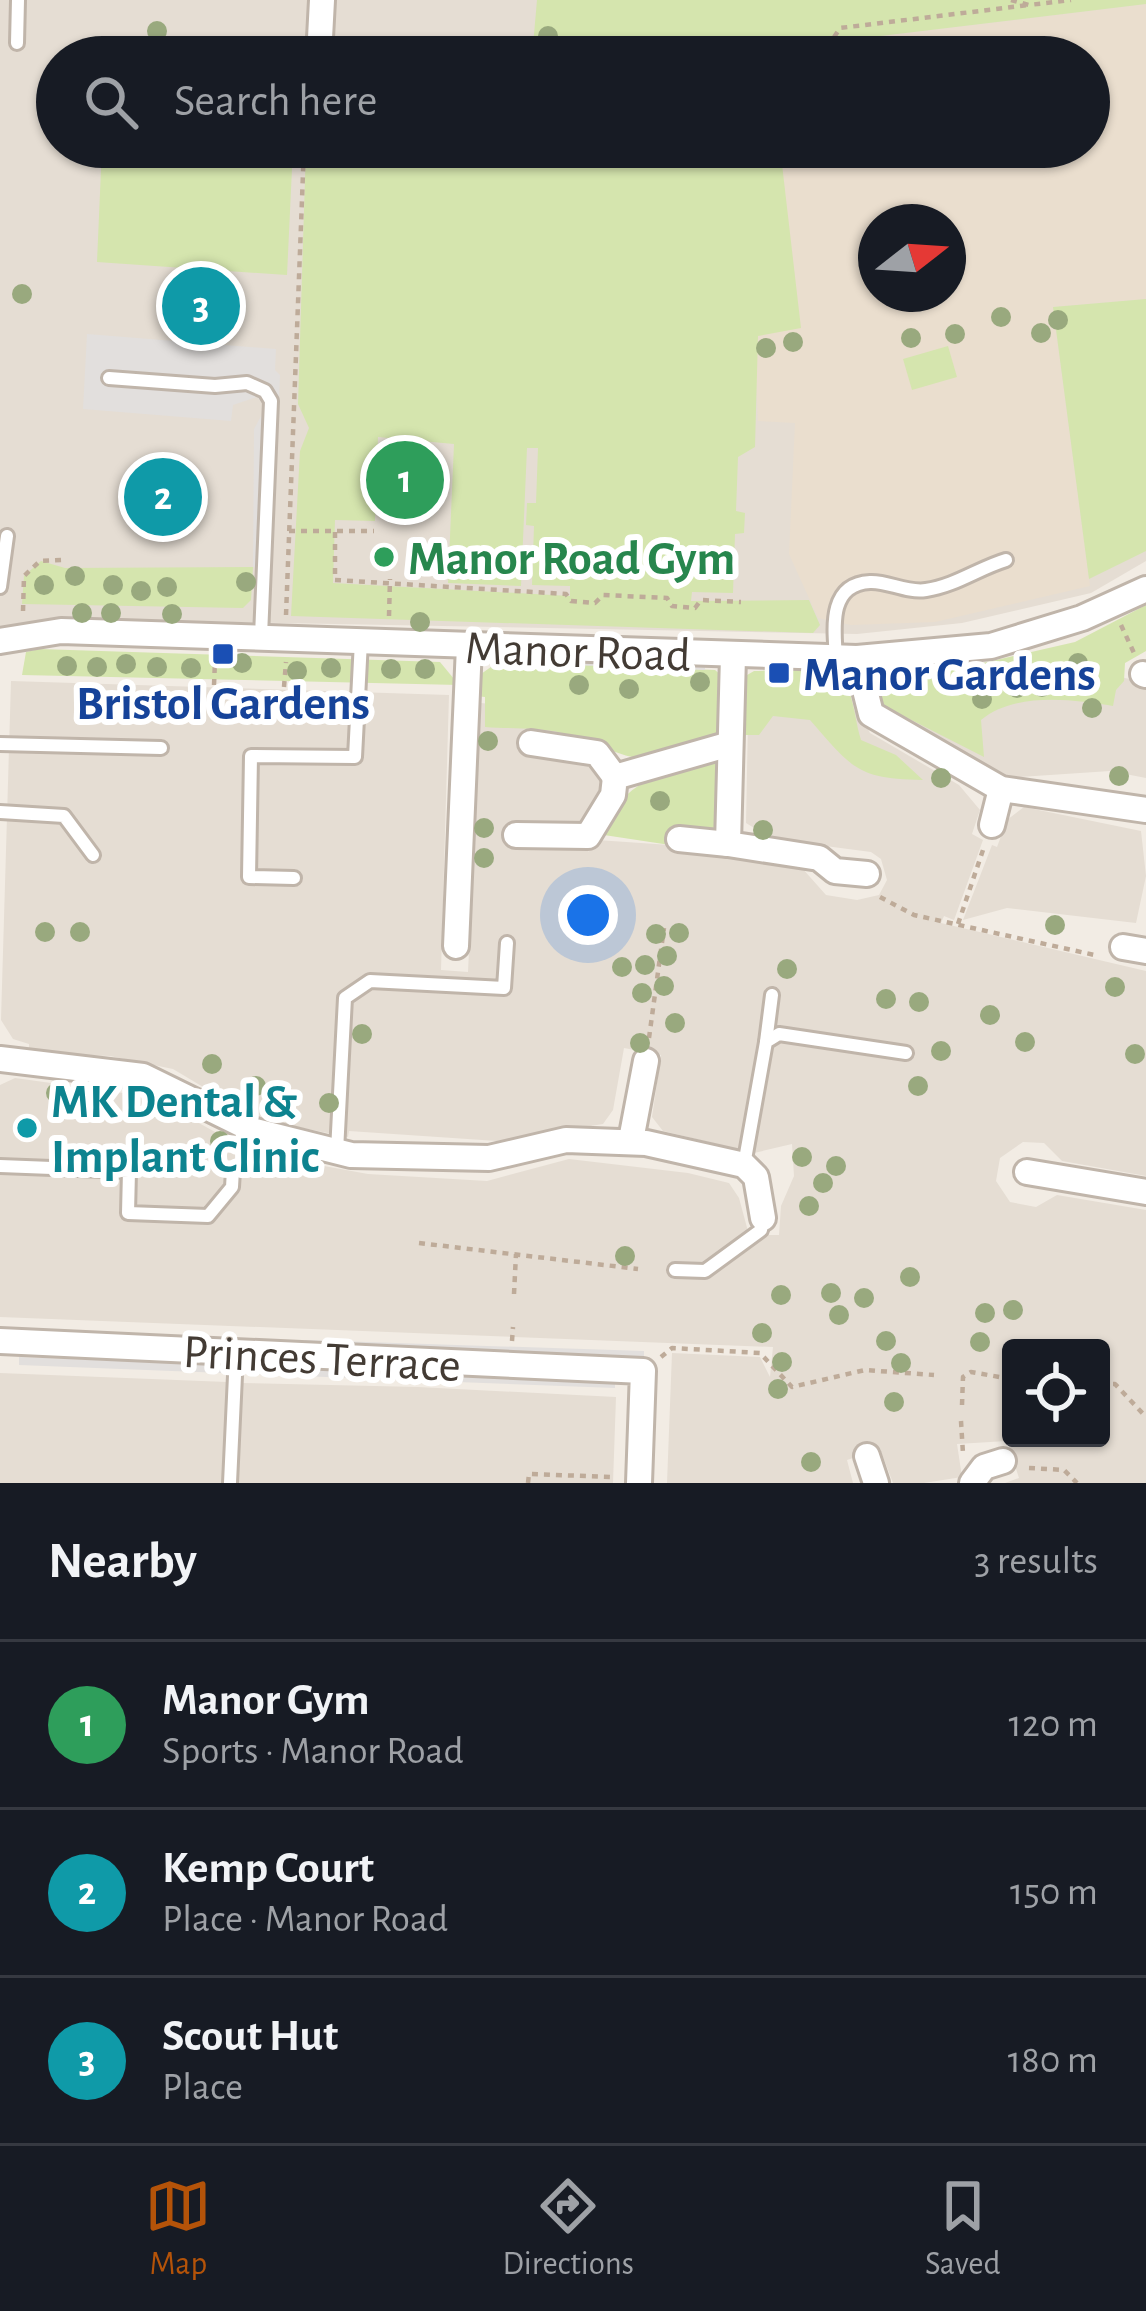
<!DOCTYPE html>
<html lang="en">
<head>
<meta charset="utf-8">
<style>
  :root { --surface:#171b24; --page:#242831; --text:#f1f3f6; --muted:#9ea1a6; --line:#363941; --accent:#b45309 }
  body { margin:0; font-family:"Alegreya Sans",sans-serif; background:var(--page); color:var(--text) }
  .controls { position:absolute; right:36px; bottom:36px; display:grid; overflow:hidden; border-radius:12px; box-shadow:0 3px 9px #0004 }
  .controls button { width:108px; height:108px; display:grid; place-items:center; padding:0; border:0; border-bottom:3px solid var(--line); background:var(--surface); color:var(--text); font:60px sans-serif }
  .compass { position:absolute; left:858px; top:204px; width:108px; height:108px; border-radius:50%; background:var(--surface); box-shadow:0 3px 9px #0004; rotate:73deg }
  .you { position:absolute; left:588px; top:915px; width:42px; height:42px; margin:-30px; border:9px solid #fff; border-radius:50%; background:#1a73e8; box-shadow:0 0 0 18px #1a73e833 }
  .badge { display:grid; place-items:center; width:78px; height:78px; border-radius:50%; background:var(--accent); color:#fff; font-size:39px; font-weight:700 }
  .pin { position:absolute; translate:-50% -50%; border:6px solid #fff; box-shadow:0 3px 12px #0006 }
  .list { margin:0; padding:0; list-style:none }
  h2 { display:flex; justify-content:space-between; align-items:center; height:156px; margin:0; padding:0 48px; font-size:51px }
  h2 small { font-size:39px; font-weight:400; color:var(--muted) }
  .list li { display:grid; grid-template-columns:78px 1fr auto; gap:36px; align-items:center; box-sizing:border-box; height:168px; padding:0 48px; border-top:3px solid var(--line) }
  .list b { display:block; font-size:45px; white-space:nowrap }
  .list p { margin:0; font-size:39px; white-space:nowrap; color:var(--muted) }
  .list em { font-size:39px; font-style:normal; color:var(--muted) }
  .icon { flex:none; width:66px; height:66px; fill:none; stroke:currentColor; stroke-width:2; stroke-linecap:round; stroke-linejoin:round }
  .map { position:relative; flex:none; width:1146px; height:1483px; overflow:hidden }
  .search { position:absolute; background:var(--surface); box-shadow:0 3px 9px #0004; left:36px; right:36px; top:36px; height:132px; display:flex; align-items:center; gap:30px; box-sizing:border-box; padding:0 42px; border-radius:66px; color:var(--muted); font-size:45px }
  .sheet { height:660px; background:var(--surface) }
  nav { display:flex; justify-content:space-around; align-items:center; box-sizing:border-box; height:168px; border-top:3px solid var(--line); background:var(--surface); font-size:33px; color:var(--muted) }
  nav a { display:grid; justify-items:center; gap:6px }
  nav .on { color:var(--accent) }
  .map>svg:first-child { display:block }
</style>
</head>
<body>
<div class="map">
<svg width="1146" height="1483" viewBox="0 0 1146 1483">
  <rect width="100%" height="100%" fill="#f2ece4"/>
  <g fill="#e5ddd3" fill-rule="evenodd">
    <path d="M0,0H1146V561L1091,593L962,623L857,634L75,619L0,632ZM57,57H1089V147H57ZM876,222H948V294H876Z"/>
    <polygon points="1098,673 1146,682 1146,778 1110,771 1006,778 883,711"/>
    <path d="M11,681L449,695L441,970L468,972L481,703L568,712L569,750L586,755L604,778L589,823L588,852L597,840L670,845L802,868L826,895L857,900L879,895L887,880L881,859L871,852L772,839L746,823L748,719L800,709L859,711L870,733L959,785L980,810L972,834L983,840L954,920L944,916L941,923L1146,971V1176L1062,1161L1044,1143L1023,1142L1000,1158L996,1181L1010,1202L1036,1207L1057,1195L1146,1210V1483H1005L1019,1478L1007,1441L957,1444L962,1477L924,1483H893L880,1449L847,1460L853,1483H667L672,1353L760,1357L770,1377L773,1347L0,1317V1085L15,1078L152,1097L253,1153L368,1174L487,1181L569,1159L688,1173L729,1183L739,1198L749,1235H779L781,1206L794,1176L792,1144L754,1153L663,1131L652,1117L661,1055L624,1048L613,1110L603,1124L497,1141L349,1131L348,1137L337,1135L255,1118L173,1069L110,1056L29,1053V1044L13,1039L1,1020ZM1011,1348H1101V1438H1011Z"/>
    <polygon points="1024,807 1141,831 1146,876 1136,923 1007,908 963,920 992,845 997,847 1007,820"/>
    <polygon points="0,1373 227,1382 240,1389 241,1383 418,1387 616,1397 613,1483 0,1483"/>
  </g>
  <path fill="#eadece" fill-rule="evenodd" d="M1146,4V299L1053,307L1090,586L935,622L851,625L818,618L789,554L795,423L758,421L755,361L778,147H1089V57H860L864,38ZM876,222H948V294H876Z"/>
  <g fill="#d5e5ae" fill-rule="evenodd">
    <polygon points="537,0 1146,0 1146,4 864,38 860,57 532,57"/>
    <polygon points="102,147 293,147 287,275 97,262"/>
    <path d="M306,147H780L801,328L758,336L755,447L738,457L736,511L745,513L744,533L735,534L733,593L692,592L691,601L809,600L820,625L813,633L291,616L300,451L309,428L298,404ZM378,437L454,444L448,583L521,586L527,448H538L536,503H527L526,525L534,526L532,585L570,586V596L333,583L335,520L375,521Z"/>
    <polygon points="1146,299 1146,551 1089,579 1053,307"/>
    <polygon points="948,346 957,377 912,390 903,359"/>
    <polygon points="41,561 65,568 253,567 251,600 243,608 22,604 24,576"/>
    <path d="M1146,605V651L1125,663L1124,681L1116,690L1113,706C1072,699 1015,692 981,720L984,757L882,705V681L895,672L939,673L1075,642Z"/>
    <polygon points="39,649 440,662 459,685 22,675 26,652"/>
    <path d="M498,662L715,670L721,675V731C651,783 624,751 562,733C538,727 509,729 485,727V697L475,696L481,674Z"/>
    <path d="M754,671C782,671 837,660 850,694C855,708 856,725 861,740L896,755L923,780C857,779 852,768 810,720L773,716L759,735H736L742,678Z"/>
    <path d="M711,756L722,760L719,821L711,831L673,829L670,845L604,835C618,781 664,773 711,756Z"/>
  </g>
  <g fill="#e2dfdd">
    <polygon points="87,334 276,349 275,370 280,375 272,568 253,567 254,429 266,407 257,397 233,405 231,421 83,409"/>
    <polygon points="499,655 705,661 705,670 498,662"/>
    <polygon points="305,1340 644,1351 644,1360 305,1348"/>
    <polygon points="19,1357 224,1365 223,1373 19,1365"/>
    <polygon points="247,1365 615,1380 615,1388 246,1374"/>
  </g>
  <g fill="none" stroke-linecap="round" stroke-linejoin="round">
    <defs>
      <g id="service">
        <polyline points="17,43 18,0"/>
        <polyline points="109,378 215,386 247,383 265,391 271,401 261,636"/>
        <polyline points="0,587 7,536"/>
        <path d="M836,657C834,629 828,584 870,582C888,581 906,593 926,590C955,586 979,568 1006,560"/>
        <polyline points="0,744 161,748"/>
        <polyline points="0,812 64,816 93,855"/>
        <polyline points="294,878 249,877 251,756 355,757 361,641"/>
        <polyline points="766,1042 772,995"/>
        <polyline points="337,1151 345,998 370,981 504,988 507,943"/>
        <polyline points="744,1165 766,1042 779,1034 906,1053"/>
        <polyline points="0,1166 129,1171 128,1213 208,1216 232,1187 233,1170"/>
        <polyline points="675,1270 705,1271 761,1230 763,1218"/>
        <polyline points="230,1483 236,1354"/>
      </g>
      <g id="minor">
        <polyline points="319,57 322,0"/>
        <polyline points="0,641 61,631 857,658 991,646 1082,618 1146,589"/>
        <polyline points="733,656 728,844 819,858 835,871 867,874"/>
        <polyline points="857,658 871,714 1001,789 1146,810"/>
        <polyline points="1143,674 1146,675"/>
        <polyline points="531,743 597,753 615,777"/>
        <polyline points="992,825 1001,789"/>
        <polyline points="516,835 588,836 613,795 615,777 730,744"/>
        <polyline points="679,839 728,844"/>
        <polyline points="456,946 469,646"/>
        <polyline points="1123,947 1146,951"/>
        <polyline points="0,1059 143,1076 255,1131 351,1155 489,1158 566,1140 646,1143 744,1165 756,1177 763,1218"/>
        <polyline points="631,1140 646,1061"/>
        <polyline points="1027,1172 1146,1192"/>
        <polyline points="0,1341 643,1371 639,1483"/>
        <polyline points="867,1456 876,1483"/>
        <polyline points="972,1483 984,1467 1003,1461"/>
      </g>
    </defs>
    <use href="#service" stroke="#c0b5aa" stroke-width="18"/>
    <use href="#minor" stroke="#c0b5aa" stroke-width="30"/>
    <g stroke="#beab99" stroke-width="4.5" stroke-dasharray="6 6" stroke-linecap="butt">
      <polyline points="1011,0 1029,5 1071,0"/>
      <polyline points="821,57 840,28 1029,5"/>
      <polyline points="289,531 374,531"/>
      <polyline points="335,532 335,580 566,594 571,601 595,603 603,595 667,598 672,606 695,608 701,600 741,602"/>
      <polyline points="23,611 24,576 40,561 62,560"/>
      <polyline points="286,615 304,147"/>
      <polyline points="389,616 390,579"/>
      <polyline points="1121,625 1134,653"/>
      <polyline points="214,685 215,661"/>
      <polyline points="284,687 286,662"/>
      <polyline points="880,897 914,915 1099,956"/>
      <polyline points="958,924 983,850"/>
      <polyline points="649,1038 664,928"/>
      <polyline points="419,1243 638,1269"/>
      <polyline points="514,1294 516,1254"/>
      <polyline points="512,1341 513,1327"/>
      <polyline points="661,1357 672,1348 760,1353 792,1387 865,1370 934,1375"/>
      <polyline points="1101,1384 1115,1384 1146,1417"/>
      <polyline points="962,1405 963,1377 971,1372 1011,1379"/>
      <polyline points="961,1421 963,1454"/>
      <polyline points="1029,1468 1064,1470 1077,1483"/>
      <polyline points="528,1483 529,1474 613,1477"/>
    </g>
    <use href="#service" stroke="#fff" stroke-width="12"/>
    <use href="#minor" stroke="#fff" stroke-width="24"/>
  </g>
  <g fill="#99a97e">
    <circle cx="157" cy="31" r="10"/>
    <circle cx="548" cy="36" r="10"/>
    <circle cx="22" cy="294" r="10"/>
    <circle cx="1001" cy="317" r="10"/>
    <circle cx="1058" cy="320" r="10"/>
    <circle cx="1041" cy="333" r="10"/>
    <circle cx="955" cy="334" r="10"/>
    <circle cx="911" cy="338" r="10"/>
    <circle cx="793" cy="342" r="10"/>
    <circle cx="766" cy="348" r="10"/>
    <circle cx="75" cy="576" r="10"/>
    <circle cx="246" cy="582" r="10"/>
    <circle cx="44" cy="585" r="10"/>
    <circle cx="113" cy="585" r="10"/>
    <circle cx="167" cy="587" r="10"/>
    <circle cx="141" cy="591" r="10"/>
    <circle cx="82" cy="613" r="10"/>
    <circle cx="111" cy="613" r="10"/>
    <circle cx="172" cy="614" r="10"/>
    <circle cx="420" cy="622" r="10"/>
    <circle cx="242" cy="663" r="10"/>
    <circle cx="1078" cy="663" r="10"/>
    <circle cx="126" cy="664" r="10"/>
    <circle cx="67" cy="666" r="10"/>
    <circle cx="97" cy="667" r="10"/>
    <circle cx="157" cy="667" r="10"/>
    <circle cx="191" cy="668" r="10"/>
    <circle cx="331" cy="668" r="10"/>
    <circle cx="391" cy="669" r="10"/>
    <circle cx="425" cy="669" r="10"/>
    <circle cx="297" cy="671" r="10"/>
    <circle cx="700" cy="682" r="10"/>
    <circle cx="579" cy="685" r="10"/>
    <circle cx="1042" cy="687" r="10"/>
    <circle cx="1017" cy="688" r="10"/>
    <circle cx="629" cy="689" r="10"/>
    <circle cx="982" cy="699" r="10"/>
    <circle cx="1092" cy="708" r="10"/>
    <circle cx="488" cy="741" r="10"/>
    <circle cx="1119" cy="776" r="10"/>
    <circle cx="941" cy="778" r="10"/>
    <circle cx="660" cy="801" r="10"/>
    <circle cx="484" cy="828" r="10"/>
    <circle cx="763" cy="830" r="10"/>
    <circle cx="484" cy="858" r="10"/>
    <circle cx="593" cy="901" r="10"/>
    <circle cx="1055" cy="925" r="10"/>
    <circle cx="45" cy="932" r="10"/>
    <circle cx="80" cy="932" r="10"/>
    <circle cx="679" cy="933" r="10"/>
    <circle cx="656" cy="934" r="10"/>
    <circle cx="667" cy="956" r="10"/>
    <circle cx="645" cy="965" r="10"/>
    <circle cx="622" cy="967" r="10"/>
    <circle cx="787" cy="969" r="10"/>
    <circle cx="664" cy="986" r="10"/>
    <circle cx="1115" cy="987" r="10"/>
    <circle cx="642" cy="993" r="10"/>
    <circle cx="886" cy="999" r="10"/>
    <circle cx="919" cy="1002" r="10"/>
    <circle cx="990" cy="1015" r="10"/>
    <circle cx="675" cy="1023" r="10"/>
    <circle cx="362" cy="1034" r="10"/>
    <circle cx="1025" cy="1042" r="10"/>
    <circle cx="640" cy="1043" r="10"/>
    <circle cx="941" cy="1051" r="10"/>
    <circle cx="1135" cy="1054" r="10"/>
    <circle cx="212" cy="1064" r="10"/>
    <circle cx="256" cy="1086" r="10"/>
    <circle cx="918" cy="1086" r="10"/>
    <circle cx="56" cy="1093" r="10"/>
    <circle cx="86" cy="1099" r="10"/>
    <circle cx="329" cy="1103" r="10"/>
    <circle cx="160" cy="1109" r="10"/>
    <circle cx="220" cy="1141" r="10"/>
    <circle cx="802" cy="1157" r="10"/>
    <circle cx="836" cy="1166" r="10"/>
    <circle cx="823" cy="1183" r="10"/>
    <circle cx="809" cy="1206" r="10"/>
    <circle cx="625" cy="1256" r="10"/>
    <circle cx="910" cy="1277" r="10"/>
    <circle cx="831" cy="1293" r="10"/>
    <circle cx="781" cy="1295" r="10"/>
    <circle cx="864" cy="1298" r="10"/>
    <circle cx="1013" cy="1310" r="10"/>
    <circle cx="985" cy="1313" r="10"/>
    <circle cx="839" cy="1315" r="10"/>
    <circle cx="762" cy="1333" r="10"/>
    <circle cx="886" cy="1341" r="10"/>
    <circle cx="980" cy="1342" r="10"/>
    <circle cx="782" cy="1362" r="10"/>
    <circle cx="901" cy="1363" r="10"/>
    <circle cx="778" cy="1389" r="10"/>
    <circle cx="894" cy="1402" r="10"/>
    <circle cx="811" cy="1462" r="10"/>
  </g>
  <circle fill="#2e9e5b" stroke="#fff" stroke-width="4.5" cx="384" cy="557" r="12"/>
  <g fill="#1a4fb4" stroke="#fff" stroke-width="4.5">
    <rect x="211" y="642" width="24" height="24" rx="6"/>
    <rect x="767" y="661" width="24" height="24" rx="6"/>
  </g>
  <circle fill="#0f9aa8" stroke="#fff" stroke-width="4.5" cx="27" cy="1128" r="12"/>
  <g text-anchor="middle" stroke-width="12" stroke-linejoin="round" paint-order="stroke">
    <g font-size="48" font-weight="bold" fill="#27864d" stroke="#fff" text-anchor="start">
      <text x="408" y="574">Manor Road Gym</text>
    </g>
    <g font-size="48" fill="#433b34" stroke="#fff">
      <text transform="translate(578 650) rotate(2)" y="17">Manor Road</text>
      <text transform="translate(322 1357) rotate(3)" y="17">Princes Terrace</text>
    </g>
    <g font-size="48" font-weight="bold" fill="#164399" stroke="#fff" text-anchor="start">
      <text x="803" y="690">Manor Gardens</text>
      <text x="223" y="719" text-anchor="middle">Bristol Gardens</text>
    </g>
    <g font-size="48" font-weight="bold" fill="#0d838f" stroke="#fff" text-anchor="start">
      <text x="51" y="1117">MK Dental &amp;<tspan x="51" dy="55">Implant Clinic</tspan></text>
    </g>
  </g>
</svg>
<div class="controls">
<button><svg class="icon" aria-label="locate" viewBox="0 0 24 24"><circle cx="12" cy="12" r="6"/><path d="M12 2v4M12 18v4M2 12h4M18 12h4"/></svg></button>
</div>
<svg class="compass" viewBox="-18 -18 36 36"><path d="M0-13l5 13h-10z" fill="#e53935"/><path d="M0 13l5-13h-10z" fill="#9ea1a6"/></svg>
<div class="you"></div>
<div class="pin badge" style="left:405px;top:480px;background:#2e9e5b">1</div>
<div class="pin badge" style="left:163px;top:497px;background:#0f9aa8">2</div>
<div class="pin badge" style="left:201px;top:306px;background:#0f9aa8">3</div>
<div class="search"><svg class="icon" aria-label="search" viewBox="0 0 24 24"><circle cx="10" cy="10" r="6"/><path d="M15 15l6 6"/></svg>Search here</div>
</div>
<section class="sheet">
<h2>Nearby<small>3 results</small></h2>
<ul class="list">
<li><span class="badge" style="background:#2e9e5b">1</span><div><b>Manor Gym</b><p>Sports · Manor Road</p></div><em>120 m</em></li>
<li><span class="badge" style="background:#0f9aa8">2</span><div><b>Kemp Court</b><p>Place · Manor Road</p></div><em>150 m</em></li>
<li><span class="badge" style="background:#0f9aa8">3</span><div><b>Scout Hut</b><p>Place</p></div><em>180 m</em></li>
</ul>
</section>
<nav>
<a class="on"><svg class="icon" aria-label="map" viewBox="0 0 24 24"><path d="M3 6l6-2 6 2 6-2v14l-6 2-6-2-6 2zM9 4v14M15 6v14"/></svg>Map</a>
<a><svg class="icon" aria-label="directions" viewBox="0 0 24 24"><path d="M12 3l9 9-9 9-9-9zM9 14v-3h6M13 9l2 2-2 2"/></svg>Directions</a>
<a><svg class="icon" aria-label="saved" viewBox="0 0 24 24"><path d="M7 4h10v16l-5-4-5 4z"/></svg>Saved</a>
</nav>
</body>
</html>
